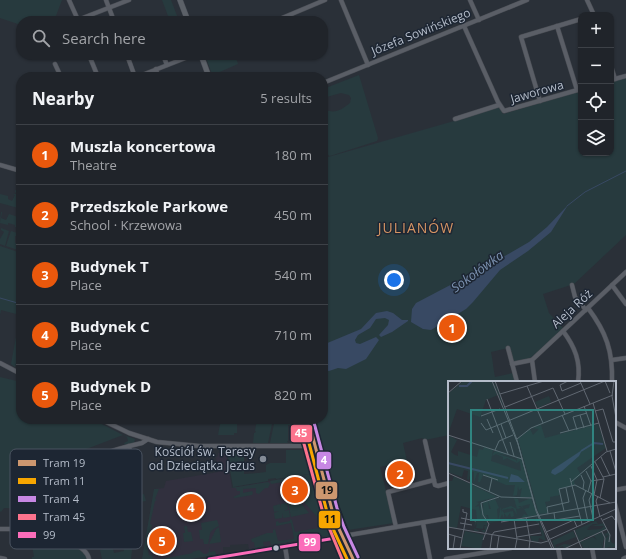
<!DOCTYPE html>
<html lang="en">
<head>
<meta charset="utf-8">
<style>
  :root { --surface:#20242a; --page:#282c32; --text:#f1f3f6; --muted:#a2a4a8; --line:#3d4147; --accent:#ea580c }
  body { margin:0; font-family:"Open Sans",sans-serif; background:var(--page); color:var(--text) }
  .controls { position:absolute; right:12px; top:12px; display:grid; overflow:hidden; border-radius:8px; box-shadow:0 1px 3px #0004 }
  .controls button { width:36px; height:36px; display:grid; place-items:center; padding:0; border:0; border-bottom:1px solid var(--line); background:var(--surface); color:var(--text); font:20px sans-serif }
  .you { position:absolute; left:394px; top:280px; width:14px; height:14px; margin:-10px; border:3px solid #fff; border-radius:50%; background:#1a73e8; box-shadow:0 0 0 6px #1a73e833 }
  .badge { display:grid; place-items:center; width:26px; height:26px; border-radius:50%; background:var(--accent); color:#fff; font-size:13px; font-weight:700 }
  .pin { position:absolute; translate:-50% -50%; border:2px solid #fff; box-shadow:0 1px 4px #0006 }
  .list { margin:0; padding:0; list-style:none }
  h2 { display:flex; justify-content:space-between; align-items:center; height:52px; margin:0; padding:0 16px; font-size:17px }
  h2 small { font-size:13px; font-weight:400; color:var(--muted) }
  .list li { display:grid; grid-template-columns:26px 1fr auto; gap:12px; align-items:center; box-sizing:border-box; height:60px; padding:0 16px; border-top:1px solid var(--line) }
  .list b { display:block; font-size:15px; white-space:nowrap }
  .list p { margin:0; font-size:13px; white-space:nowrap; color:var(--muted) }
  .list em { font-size:13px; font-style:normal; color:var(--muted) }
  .icon { flex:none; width:22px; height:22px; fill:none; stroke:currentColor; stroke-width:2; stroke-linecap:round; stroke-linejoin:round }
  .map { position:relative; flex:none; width:626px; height:559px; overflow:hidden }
  .search { position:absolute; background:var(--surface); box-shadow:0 1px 3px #0004; left:16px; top:16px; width:312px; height:44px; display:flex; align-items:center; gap:10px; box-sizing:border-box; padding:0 14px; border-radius:16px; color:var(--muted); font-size:15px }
  .panel { position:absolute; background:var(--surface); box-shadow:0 1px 3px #0004; left:16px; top:72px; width:312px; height:352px; border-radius:16px }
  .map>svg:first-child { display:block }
</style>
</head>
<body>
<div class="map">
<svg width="626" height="559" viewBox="0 0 626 559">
  <rect width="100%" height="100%" fill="#2a3038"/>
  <polygon fill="#31303e" points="226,452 232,488 310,474 327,536 251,549 249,549 248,544 230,545 230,547 223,547 223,553 191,559 142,559 154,489 164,488 166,481 218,472 216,457 218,456 218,453"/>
  <g fill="#273a3e">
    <polygon points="0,0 62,0 54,21 21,21 21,25 0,18"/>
    <polygon points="162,0 171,0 179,21 170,21"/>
    <polygon points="205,55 235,55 238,64 215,74 216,77 222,75 223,77 213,77"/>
    <path d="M359,75L378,138L377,141L330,156L323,152V121L328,118L326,110C336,114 342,109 350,103L351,98L349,95L341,93L323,98V89Z"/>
    <path d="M626,78V235L574,284L543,294L549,313L563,328C551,339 530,366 513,362L508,348L491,352C493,361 493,368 495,377L513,373L515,382H449V435L425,440L422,438L403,443L407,461L380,467L394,523L348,530L343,521L338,504L315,419H323V155L327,154L328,157L454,121L498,106L503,114L581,91V153H611V82Z"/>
    <polygon points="15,190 21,192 21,200 18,208 0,203 0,194 8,196 8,199 12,201 15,195 13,194 17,194 15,192"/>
    <polygon points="1,212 2,212 1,218 6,220 9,214 21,218 21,228 15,227 15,225 8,223 8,225 0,223"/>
    <polygon points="1,228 9,231 5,246 0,244 0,239 4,232 1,230"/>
    <polygon points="11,231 20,234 19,236 15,236 15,243 20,245 21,244 21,251 6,246"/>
    <polygon points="0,246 21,253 21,360 17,359 15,367 11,364 20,315 1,310 0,315"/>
    <polygon points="0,377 21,382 21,419 92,419 123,435 135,439 134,443 125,445 124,443 128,441 127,437 123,435 42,466 37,462 35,463 33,461 27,471 41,473 43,484 34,485 35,491 23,493 24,496 31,495 31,497 33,497 33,495 38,494 38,489 43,488 45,498 42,498 43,502 44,502 46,511 44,513 33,515 34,522 39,521 40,516 46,514 51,547 55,546 55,542 62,540 63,545 70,543 85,554 87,559 32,559 32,557 34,557 26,509 4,508 1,512 0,511"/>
    <polygon points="221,419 237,419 237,433 234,433 234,435 218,435"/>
    <polygon points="257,419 273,419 268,443 253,443 254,433 255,433 256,431 255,431"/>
    <polygon points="275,419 301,419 307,443 290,443 290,437 297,436 297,426 288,425 288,441 287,441 288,443 270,443"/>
    <polygon points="128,449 130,463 128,462 126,453 123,453 130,488 133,488 132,491 134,488 137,488 138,491 132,492 133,496 144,494 146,501 128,504 132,498 131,491 130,498 127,504 118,506 107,512 104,501 105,499 104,488 107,486 104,485 101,475 103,475 102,472 104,470 100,471 97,462 90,464 90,461"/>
    <polygon points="310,449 314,449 328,501 338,533 333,536 320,487 318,474"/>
    <polygon points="222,450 242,451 242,455 244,455 244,474 258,473 266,472 266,465 270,463 286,463 286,450 279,450 307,450 329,524 331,535 271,545 270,541 263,542 264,546 255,548 254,542 252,542 251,539 267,533 273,533 273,530 275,529 278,541 294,539 291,523 276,526 276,522 278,521 279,523 290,521 290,519 292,520 295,532 318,528 317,517 305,503 305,476 295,478 294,480 271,484 270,481 310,474 276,479 276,478 268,479 268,481 233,487 227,452 222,453"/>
    <polygon points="268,482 270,484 268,488 265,488 259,494 256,493 256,488 243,489 243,493 252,491 253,493 252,495 235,498 233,497 240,494 240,491 237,491 236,488 230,488"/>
    <polygon points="154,489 159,489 155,499 157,500 155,501 150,524 152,525 150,533 148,533 147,542 149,555 152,555 153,559 142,559"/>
    <polygon points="299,501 309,513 291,517 288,503"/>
    <polygon points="287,503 288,509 284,511 289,510 290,517 283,518 282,513 282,518 275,519 274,513 279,511 274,512 273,506 280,504 281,508 281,504"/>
    <path d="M217,520L219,526C207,532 211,534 208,544H204L203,539H200L199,530H202L201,523Z"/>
    <polygon points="132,523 135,525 131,559 102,559 100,550 110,547 110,545 112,545 114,553 124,551 122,543 114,534 115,527 117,534 124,533 124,525"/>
    <polygon points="184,526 187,526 188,532 191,532 193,541 184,542 183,533 185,533"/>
    <polygon points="219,527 221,542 209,544 216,529"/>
    <polygon points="167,529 170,529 171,535 174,535 176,544 173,544 174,550 171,551 170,545 167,545 165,536 168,536"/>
    <polygon points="209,547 210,552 215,551 216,555 191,559 162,559 193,553 192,552 199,550 204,554 207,554 209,552"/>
  </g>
  <g fill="#384963">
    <polygon points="568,205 551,232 528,251 500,270 473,302 466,309 431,330 423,329 411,322 412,309 416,303 498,260 529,242 547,227"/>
    <polygon points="387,311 393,313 402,320 408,320 408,321 392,332 381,337 379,335 388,325 389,320 385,318 376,319 370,328 358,335 355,340 356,343 360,344 376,337 379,340 366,359 346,369 338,368 329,371 323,370 323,346 325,344 361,329 376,313"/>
  </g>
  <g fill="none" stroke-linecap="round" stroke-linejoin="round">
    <g stroke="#384963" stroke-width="1">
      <polyline points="567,206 585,192 626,171"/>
      <polyline points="0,298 21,304"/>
    </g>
    <defs>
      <g id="minor">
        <polyline points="69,0 78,20"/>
        <polyline points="106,0 114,21"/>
        <polyline points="341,0 368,65"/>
        <polyline points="470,0 479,20"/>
        <polyline points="587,0 594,15"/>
        <polyline points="75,21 129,0"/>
        <polyline points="275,21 325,0"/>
        <polyline points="464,26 498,102 504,111 581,89"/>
        <polyline points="557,26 577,90"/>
        <polyline points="89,55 98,77"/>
        <polyline points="127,55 135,77"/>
        <polyline points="163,55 167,65"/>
        <polyline points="55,64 61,77"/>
        <polyline points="611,66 615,79"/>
        <polyline points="156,69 158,77"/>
        <polyline points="137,77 193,55"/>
        <polyline points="611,80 626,76"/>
        <polyline points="323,83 527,0"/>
        <polyline points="540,101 521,37 581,19"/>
        <polyline points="455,119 499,105"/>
        <polyline points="0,165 21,171"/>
        <polyline points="572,285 575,297 586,310"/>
        <polyline points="612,285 626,304"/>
        <path d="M588,308C606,332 613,351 612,382"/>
        <path d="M563,331C575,347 581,362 578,382"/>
        <polyline points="508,348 517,382"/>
        <polyline points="532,360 535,382"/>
        <polyline points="612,360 626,358"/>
        <polyline points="0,363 21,374"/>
        <polyline points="512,364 532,360 626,272"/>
        <polyline points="100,419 129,433 157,442 199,446 318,446"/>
        <polyline points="615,422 626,428"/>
        <polyline points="425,441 435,485 438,486 449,483"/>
        <polyline points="129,446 136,485"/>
        <polyline points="88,460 95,499"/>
        <polyline points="615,490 626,488"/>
        <polyline points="615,504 626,547"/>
        <polyline points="423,523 430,559"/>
        <polyline points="396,527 388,492 434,480"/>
        <polyline points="0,529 18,529"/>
        <polyline points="285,546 287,559"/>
        <polyline points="558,548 560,559"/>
        <polyline points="592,548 594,559"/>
        <polyline points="0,558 5,559"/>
        <path d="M89,559C87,548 72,544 65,536C60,529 54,483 55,475C66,463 124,447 142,443L148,439"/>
        <polyline points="209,559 449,518"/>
        <polyline points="446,559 511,548"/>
      </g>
      <g id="major">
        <polyline points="180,0 188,21"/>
        <polyline points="201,55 209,77"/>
        <polyline points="311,419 334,505 358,559"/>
        <polyline points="341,525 341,546 347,559"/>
        <polyline points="624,559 626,558"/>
      </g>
    </defs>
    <use href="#minor" stroke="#484c53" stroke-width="5"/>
    <use href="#major" stroke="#484c55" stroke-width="6"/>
    <use href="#minor" stroke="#5a5e66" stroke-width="4"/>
    <use href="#major" stroke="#5c6168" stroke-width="5"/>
    <defs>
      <polyline id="bus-1" points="209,559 348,536 331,493 311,419"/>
    </defs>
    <use href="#bus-1" stroke="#1d2633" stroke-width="6"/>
    <use href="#bus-1" stroke="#fb6dba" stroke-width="3"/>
    <defs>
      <polyline id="tram-1" points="308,419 332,510 339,529 353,559"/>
      <polyline id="tram-2" points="303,420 327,512 334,531 347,559"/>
      <polyline id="tram-3" points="313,419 337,508 344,527 358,557"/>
      <polyline id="tram-4" points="298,422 323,513 342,559"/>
    </defs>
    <use href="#tram-1" stroke="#1d2633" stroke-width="6"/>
    <use href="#tram-2" stroke="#1d2633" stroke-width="6"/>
    <use href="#tram-3" stroke="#1d2633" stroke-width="6"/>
    <use href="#tram-4" stroke="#1d2633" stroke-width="6"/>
    <use href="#tram-1" stroke="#cd976f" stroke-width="3"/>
    <use href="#tram-2" stroke="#f7a600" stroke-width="3"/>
    <use href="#tram-3" stroke="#c787e3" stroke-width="3"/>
    <use href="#tram-4" stroke="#fc738d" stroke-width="3"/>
  </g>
  <circle fill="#848b96" stroke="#1d2633" stroke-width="1.5" cx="263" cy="459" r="4"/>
  <circle fill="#b4bcc9" stroke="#1d2633" stroke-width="1.5" cx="276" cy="548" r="3.5"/>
  <g text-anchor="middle" stroke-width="3" stroke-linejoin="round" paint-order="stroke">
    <g font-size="12" fill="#b4bcc9" stroke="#1d2633">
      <text transform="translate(421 32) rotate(-22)" y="4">Józefa Sowińskiego</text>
      <text transform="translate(537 92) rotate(-16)" y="4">Jaworowa</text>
      <text transform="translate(572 309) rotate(-43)" y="4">Aleja Róż</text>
    </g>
    <g font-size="12" fill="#b4bcc9" stroke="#1d2633" text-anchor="end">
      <text x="255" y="456">Kościół św. Teresy<tspan x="255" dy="14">od Dzieciątka Jezus</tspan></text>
    </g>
    <g font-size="13" font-style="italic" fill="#7c92b1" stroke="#1d2633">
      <text transform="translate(477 271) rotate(-36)" y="5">Sokołówka</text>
    </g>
    <g font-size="14" letter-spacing="1" fill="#d59563" stroke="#1d2633">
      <text x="416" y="233">JULIANÓW</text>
    </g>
  </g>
  <g transform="translate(448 381)">
    <rect width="168" height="168" fill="#2a3038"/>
    <path d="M15,0H45L50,8L60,39L50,14L38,19L32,36L9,28L0,53V13ZM101,15L103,21L90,27L87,21ZM150,43L158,67L129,87L133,94L126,100L127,104L111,108L112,114L102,116V120L97,121L100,132L91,133L70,58L82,48L85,54L91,48L85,47L93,44L97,57ZM0,54L9,59L3,71L7,74L10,75V70L29,76L31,68L35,69L36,66L45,69L43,80L73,90L72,80L69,82L59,77L55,79V76L48,73L44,75L46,71L49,70L59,74L47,72L68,79L69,81V77L73,78L84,116H72L74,107L71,109L70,105L69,114L65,115L67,104H58L35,94L32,101H30L31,92H29L26,101V91L23,90L21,99L19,98L20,90L16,89L14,96L0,91ZM2,94L1,100H4L6,95L49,116L28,121L31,122L27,126L31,125L33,136L32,122L40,138L39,148L36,152L33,149H37L36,145H39L36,144L35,148L28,147L29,141L26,147L32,150H26L27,140L29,138L28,129L13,125L9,147L0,146V102ZM66,117L70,118L71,122L83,117L89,134L73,137L76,133L80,135L76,128L81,127L82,123L74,125L76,128L73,125H70L73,127L68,128L69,134L65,127L54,129L56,132L65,130L66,135L63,136L62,132L59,136L56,132V137L54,133L52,138H65L41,142L40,134H36L35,122L40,120L41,128H43L40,120L47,118L51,127L49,128L50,140L53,125V132L54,128L63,125L69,128ZM88,135L95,149L98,160L91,157L90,161L84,160L82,155H94L91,142L88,141ZM148,140L150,143H145L138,148L142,146L139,149L153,148L156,145H143L156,142L159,148L145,155L142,154L144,155L138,156L131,161L127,149ZM161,149L164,165L163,161L166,163L168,159L167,166H164L166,168L161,166L156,168L157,158L160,155L159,154L155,160V166L152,159L155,168H141L140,165V168H136L133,162L135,168L132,161L145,156L149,159L146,155L154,151L158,155L156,151L158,153ZM17,150L36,154L33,168L13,165ZM125,150L128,156L107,164L108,167L116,163L124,164L116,168L115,165L107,168L104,160Z" fill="#273a3e"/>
    <path d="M134,69L131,75L114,90L107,94L103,92L104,89ZM63,93L70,95L77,101H61Z" fill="#384963"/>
    <path fill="none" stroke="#384963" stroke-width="2" d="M11,5H19L24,0M133,70L146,62L155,63M0,82L60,97"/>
    <path fill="none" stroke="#616872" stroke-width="1" d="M44,0L70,63L88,130L104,168M47,0L69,59L88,128L106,168M120,0L112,4L114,10L133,2M132,0L142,23M157,0L162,12M166,0L164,15L168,37M79,5L95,42M0,12L14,0M52,13L96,0M39,18L60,73M145,22L159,70M136,25L143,45M57,26L105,7L117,33M147,30L155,28L165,61H168M114,34L121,50M132,34L136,47M33,35L52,28M39,38L45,52M33,42L38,49L157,0M53,43L58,57M129,49L125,36L139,32M112,52L151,42M0,54L74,78M69,58L83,47L165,14M62,61L66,75M47,69L51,60L65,54M162,70L168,91M153,76L162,95M147,81L156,98L152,117M143,85L149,99L146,114M138,90L143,100L140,111M0,92L53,116L85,117M35,94L50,99M133,94L136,101L135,108M155,96L168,93M122,97L134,143M143,100L156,98M123,101L158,71L168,68M138,109L135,117L140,141M41,111L44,97M144,112L141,119L145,137M150,115L148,120L152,136M116,130L111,108L127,104L162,122M106,132L107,139L132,135M100,133L99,126L121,121L118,107M78,136L82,159L81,168M13,137L28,140M153,137L162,154L161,161M66,138L69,158L67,168M155,139L164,135L167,139M53,141L168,121M12,142L24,144M0,146L93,162L100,160M126,149L134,168M98,151L126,139L129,146M154,151L157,157L156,168M0,153L14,157M44,154L46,151L91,143M69,156L93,152M35,159L41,143L35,134L33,122L51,116M100,159L168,128M5,168L7,155M12,168L19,132L15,131V128M42,168L44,154M49,168L51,155M116,168L159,148"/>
    <path fill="#308480" fill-opacity="0.15" stroke="#308480" stroke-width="2" d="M23,29H145V139H23Z"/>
    <rect width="168" height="168" fill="none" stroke="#b4bcc9" stroke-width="2"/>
  </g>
  <rect x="10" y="449" width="132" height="100" rx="6" fill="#1d2633" stroke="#4a5360" stroke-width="1"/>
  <rect x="18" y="460" width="18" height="6" fill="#cd976f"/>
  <rect x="18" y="478" width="18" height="6" fill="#f7a600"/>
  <rect x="18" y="496" width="18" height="6" fill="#c787e3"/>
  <rect x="18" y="514" width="18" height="6" fill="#fc738d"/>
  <rect x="18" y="532" width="18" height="6" fill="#fb6dba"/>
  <g font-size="11" fill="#b4bcc9">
    <text x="43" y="467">Tram 19</text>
    <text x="43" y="485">Tram 11</text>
    <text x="43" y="503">Tram 4</text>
    <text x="43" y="521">Tram 45</text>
    <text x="43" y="539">99</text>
  </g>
  <g stroke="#1d2633" stroke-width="1.5">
    <rect x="290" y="424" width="23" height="19" rx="4" fill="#fc738d"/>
    <rect x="316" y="451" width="16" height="19" rx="4" fill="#c787e3"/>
    <rect x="315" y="481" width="23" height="19" rx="4" fill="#cd976f"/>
    <rect x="318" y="510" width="23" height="19" rx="4" fill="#f7a600"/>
    <rect x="298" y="533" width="23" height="19" rx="4" fill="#fb6dba"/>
  </g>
  <g font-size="11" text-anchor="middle" font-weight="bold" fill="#fff">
    <text x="301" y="437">45</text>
    <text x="324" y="464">4</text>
    <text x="310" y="546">99</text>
  </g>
  <g font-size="11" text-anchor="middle" font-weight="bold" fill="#111">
    <text x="327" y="494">19</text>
    <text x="330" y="523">11</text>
  </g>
</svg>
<div class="controls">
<button>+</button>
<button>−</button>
<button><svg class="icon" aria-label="locate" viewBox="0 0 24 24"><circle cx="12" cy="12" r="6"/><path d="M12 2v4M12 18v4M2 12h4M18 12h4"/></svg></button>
<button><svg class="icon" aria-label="layers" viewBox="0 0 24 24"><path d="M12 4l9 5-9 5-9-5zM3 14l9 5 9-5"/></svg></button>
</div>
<div class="you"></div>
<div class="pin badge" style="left:452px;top:328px">1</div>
<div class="pin badge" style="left:400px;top:474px">2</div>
<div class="pin badge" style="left:295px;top:490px">3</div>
<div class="pin badge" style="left:191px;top:507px">4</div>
<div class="pin badge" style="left:162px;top:541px">5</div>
<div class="search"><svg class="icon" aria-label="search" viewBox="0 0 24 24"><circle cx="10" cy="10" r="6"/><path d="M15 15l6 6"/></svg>Search here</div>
<section class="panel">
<h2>Nearby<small>5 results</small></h2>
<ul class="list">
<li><span class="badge">1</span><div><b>Muszla koncertowa</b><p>Theatre</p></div><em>180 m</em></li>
<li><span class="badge">2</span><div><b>Przedszkole Parkowe</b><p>School · Krzewowa</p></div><em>450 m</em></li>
<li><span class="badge">3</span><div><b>Budynek T</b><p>Place</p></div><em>540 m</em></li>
<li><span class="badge">4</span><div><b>Budynek C</b><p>Place</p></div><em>710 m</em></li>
<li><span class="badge">5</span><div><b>Budynek D</b><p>Place</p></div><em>820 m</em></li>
</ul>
</section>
</div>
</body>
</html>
